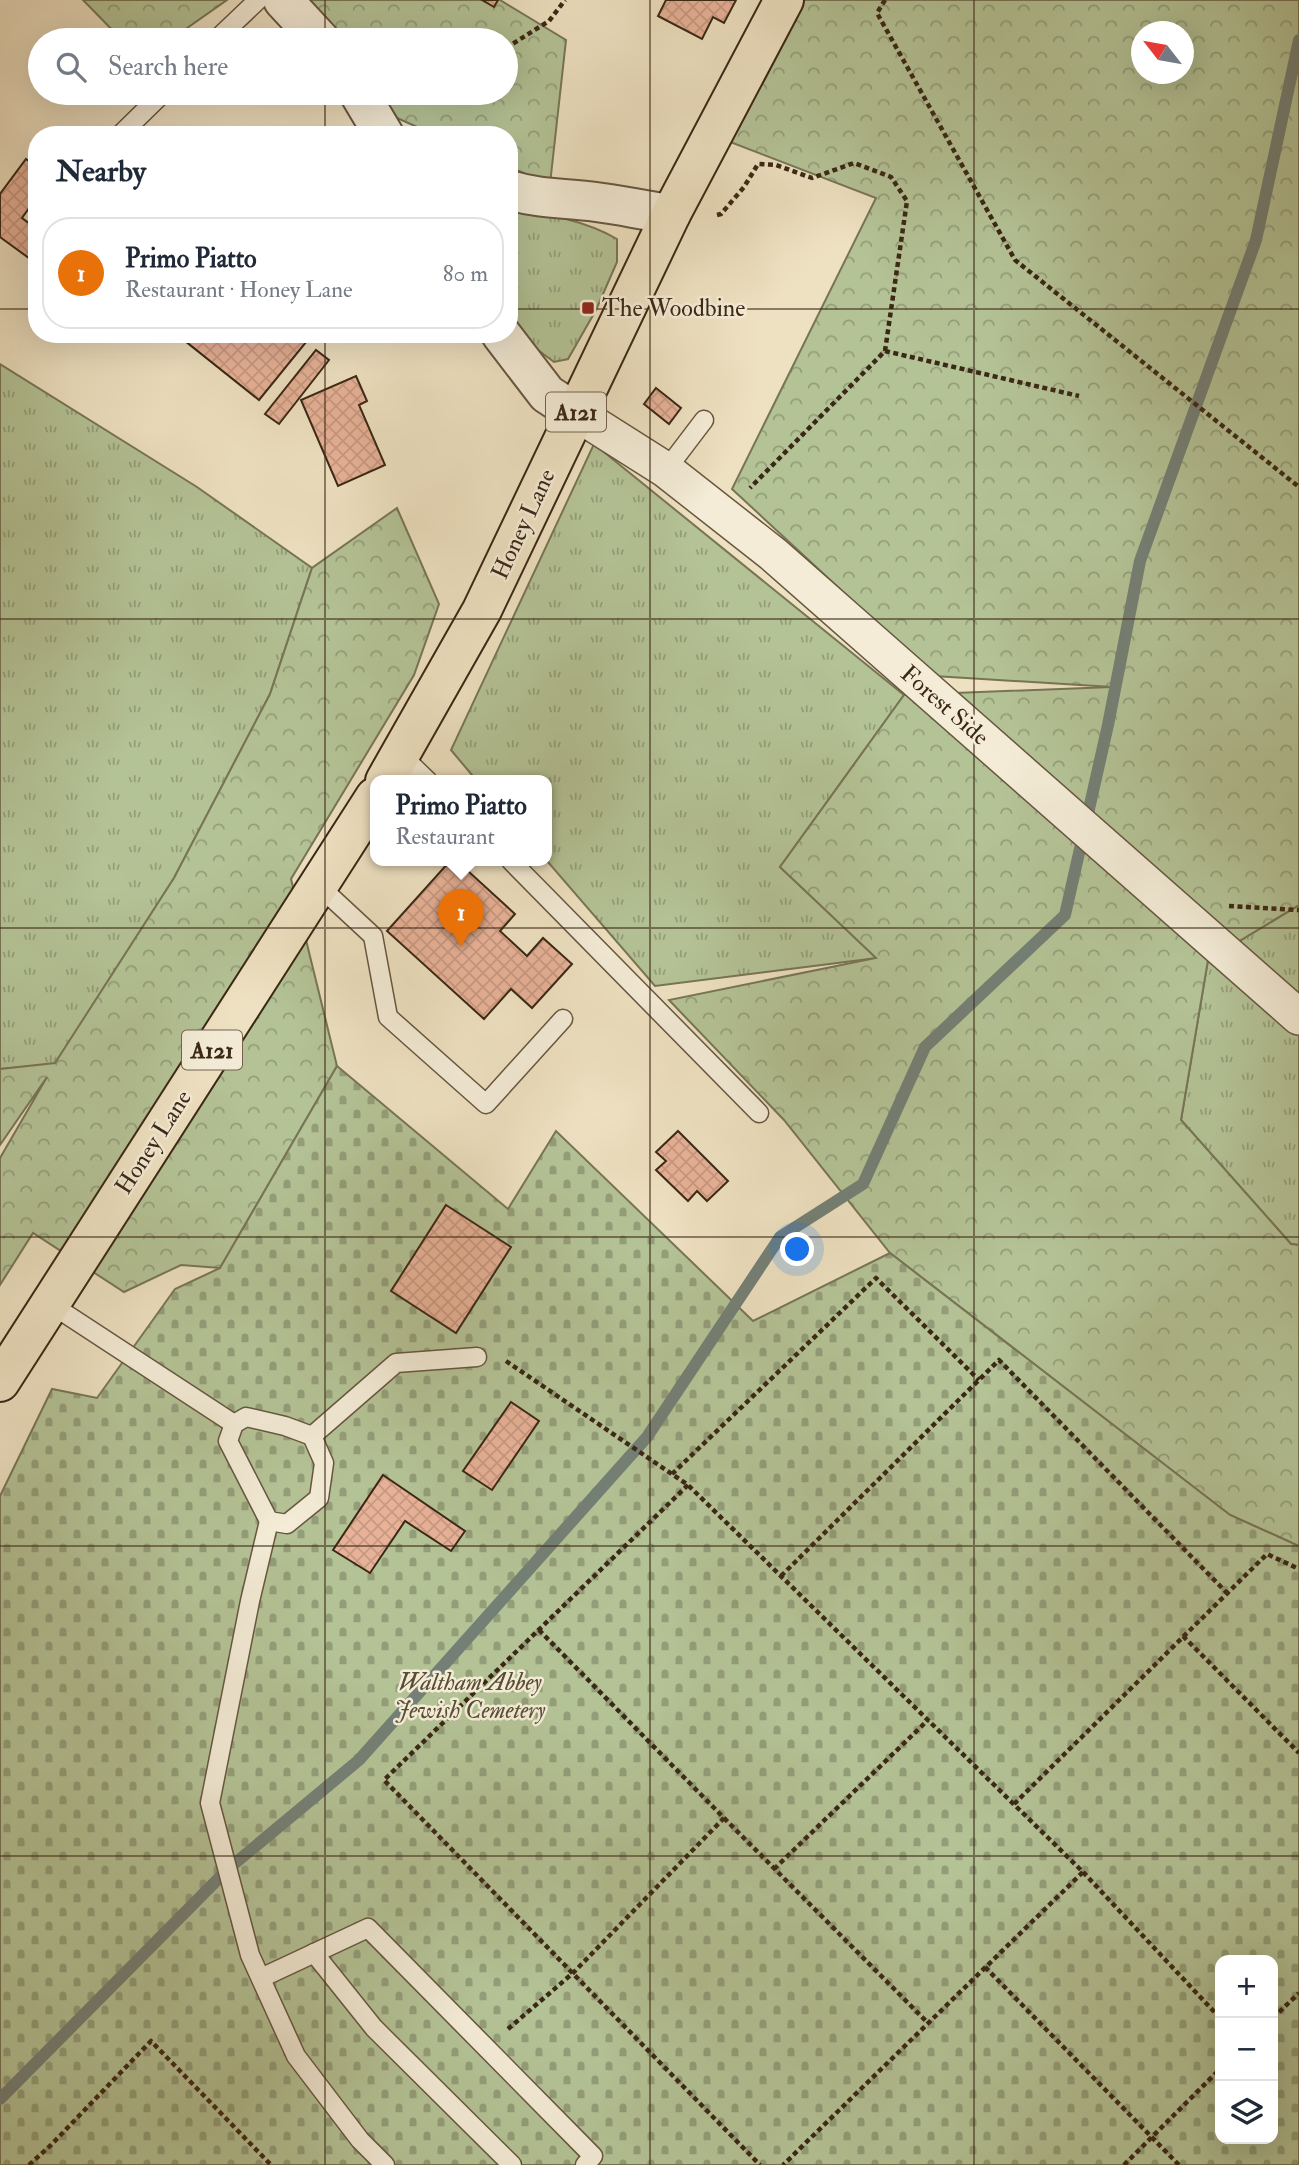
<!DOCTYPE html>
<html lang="en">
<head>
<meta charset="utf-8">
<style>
  :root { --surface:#fff; --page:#f2f2f3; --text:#1f2937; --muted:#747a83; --line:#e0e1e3; --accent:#ea580c }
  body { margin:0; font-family:"IM FELL Double Pica",serif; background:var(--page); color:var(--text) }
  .controls { position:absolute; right:21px; bottom:21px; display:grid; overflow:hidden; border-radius:14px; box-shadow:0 7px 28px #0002 }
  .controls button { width:63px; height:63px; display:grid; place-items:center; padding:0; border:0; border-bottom:2px solid var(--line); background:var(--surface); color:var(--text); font:35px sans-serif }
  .compass { position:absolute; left:1131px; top:21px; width:63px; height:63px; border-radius:50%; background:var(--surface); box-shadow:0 7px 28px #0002; rotate:301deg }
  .you { position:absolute; left:798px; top:1250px; width:24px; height:24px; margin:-18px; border:5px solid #fff; border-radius:50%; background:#1a73e8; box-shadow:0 0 0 10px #1a73e833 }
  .badge { display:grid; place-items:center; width:46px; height:46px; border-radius:50%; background:var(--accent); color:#fff; font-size:23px; font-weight:700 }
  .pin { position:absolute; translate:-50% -58px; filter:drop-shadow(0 2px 4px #0008) }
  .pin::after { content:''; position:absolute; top:37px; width:24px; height:21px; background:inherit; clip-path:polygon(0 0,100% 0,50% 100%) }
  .popup { position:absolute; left:370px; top:775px; width:182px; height:91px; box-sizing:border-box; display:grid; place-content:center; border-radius:14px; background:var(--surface); filter:drop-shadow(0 2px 5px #0005); font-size:23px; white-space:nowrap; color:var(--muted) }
  .popup b { font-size:26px; color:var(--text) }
  .popup::after { content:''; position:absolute; left:50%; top:100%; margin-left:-14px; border:14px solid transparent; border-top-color:var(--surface) }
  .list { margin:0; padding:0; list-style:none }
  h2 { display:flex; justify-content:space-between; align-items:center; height:91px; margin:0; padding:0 28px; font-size:30px }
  h2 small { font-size:23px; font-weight:400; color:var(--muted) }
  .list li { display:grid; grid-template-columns:46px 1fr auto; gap:21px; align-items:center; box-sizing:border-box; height:112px; margin:0 14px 14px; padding:0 14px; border:2px solid var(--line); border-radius:28px }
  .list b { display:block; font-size:26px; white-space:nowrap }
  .list p { margin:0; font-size:23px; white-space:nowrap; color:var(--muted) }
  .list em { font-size:23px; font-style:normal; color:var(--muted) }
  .icon { flex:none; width:38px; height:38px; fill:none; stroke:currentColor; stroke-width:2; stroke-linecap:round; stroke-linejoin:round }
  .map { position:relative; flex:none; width:1299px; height:2165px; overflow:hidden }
  .search { position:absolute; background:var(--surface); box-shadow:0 7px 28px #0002; left:28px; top:28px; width:490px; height:77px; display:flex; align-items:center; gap:18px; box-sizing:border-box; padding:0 24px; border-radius:38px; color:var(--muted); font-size:26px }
  .panel { position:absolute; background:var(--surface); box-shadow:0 7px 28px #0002; left:28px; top:126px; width:490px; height:217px; border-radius:28px }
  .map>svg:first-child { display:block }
</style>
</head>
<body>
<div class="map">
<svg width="1299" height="2165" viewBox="0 0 1299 2165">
  <defs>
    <pattern id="grass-tufts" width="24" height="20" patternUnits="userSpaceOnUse" patternTransform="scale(1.75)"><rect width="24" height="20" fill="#b4c396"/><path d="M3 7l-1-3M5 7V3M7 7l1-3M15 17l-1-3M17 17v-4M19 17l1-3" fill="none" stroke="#939e79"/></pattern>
    <pattern id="forest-crowns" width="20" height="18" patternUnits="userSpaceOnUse" patternTransform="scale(1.75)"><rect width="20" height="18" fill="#b4c396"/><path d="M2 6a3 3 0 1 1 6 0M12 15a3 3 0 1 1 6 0" fill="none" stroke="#939e79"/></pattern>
    <pattern id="cemetery-stones" width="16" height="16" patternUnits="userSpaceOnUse" patternTransform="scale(1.75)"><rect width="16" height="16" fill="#b4c396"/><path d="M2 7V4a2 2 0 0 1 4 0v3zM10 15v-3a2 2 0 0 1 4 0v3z" fill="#939e79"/></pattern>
    <pattern id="building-cross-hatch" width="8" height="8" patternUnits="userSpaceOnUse" patternTransform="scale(1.75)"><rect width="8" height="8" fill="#e8b298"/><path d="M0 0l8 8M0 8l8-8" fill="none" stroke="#c89982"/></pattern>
  </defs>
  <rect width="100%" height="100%" fill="#eee1c1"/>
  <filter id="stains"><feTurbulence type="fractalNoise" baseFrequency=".00286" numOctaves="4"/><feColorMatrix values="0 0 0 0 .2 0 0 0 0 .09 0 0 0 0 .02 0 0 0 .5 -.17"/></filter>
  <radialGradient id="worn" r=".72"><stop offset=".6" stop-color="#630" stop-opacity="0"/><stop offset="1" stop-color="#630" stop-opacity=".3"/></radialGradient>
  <g fill="url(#grass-tufts)" stroke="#777556" stroke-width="2">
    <path d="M509,208C546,214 585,220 617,239V262L596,310L568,359L554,362L534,347L509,315Z"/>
    <polygon points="0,364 197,487 312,568 270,694 174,878 55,1064 0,1069"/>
    <polygon points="594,444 904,695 780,867 877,958 655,986 547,861 547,781 477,781 451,750"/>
    <polygon points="1299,905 1299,1245 1291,1244 1181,1120 1208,960"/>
  </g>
  <g fill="url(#forest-crowns)" stroke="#777556" stroke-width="2" fill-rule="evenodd">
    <polygon points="83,0 227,0 170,40 122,40"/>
    <polygon points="305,0 500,0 566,40 550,184 509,167 509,135 435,135 388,114 372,93 506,93 506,40 334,40"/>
    <path d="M802,0H1299V905L1208,960L1181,1120L1291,1244L1299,1245V1546L1230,1515L890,1253L784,1120L669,1000L876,958L780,867L904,695L1112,687L934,676L732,489L876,198L725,140ZM1142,32H1184V74H1142Z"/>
    <polygon points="397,508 439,604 414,675 291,879 337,1066 220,1268 181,1265 124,1292 33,1233 0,1285 0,1158 47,1077 0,1145 0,1069 55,1063 174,878 270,694 312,568"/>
  </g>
  <path fill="url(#cemetery-stones)" stroke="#777556" stroke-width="2" fill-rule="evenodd" d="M337,1066L508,1209L556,1131L753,1321L890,1253L1230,1515L1299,1546V2165H0V1496L52,1389L97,1398L175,1289L220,1268ZM1220,1960H1273V2139H1220Z"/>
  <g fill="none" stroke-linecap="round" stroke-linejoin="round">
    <polyline stroke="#748076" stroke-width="12" points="0,2099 228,1869 359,1760 647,1437 780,1237 863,1184 925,1047 1065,915 1108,725 1140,561 1256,240 1299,40"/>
  </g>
  <g fill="url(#building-cross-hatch)" stroke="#3a2715" stroke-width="2">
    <polygon points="482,0 498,0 494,7"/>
    <polygon points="666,0 736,0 724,23 713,17 702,39 658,16"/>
    <polygon points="26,159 37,167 37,197 22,218 37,229 37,264 0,237 0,194"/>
    <polygon points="182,334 298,334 307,341 259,400 180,337"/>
    <polygon points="316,350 329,360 279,424 265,414"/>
    <polygon points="356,376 367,401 359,405 385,465 338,486 301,400"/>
    <polygon points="656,388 681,408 669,424 644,404"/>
    <polygon points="450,861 457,861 515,914 500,931 527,956 543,938 572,964 532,1008 511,989 484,1019 387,931"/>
    <polygon points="678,1131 728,1181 707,1201 697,1191 688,1201 656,1170 666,1161 656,1152"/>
    <polygon points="446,1205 511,1247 456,1333 391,1291"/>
    <polygon points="511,1402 539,1421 492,1490 463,1471"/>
    <polygon points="383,1475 465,1531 451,1551 405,1521 370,1573 333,1550"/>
  </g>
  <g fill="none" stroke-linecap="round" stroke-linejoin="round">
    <defs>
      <g id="service">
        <polyline points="216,40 258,0"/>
        <polyline points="120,135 163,93"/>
        <polyline points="666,470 704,420"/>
        <polyline points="400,754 428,781"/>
        <polyline points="511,861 759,1113"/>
        <polyline points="318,885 373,936 388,1017 486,1104 563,1019"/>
        <polyline points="49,1303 234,1424"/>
        <polygon points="246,1417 285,1426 312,1436 324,1463 319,1498 287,1524 269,1521 228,1441 234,1424"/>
        <polyline points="312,1436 396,1363 477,1357"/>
        <polyline points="269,1521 250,1601 210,1803 250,1955 296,2056 360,2140 385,2165"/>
        <polyline points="314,1953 374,2028 512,2165"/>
        <polyline points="261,1978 368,1928 593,2156 585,2165"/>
      </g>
      <polyline id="minor" points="576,413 666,470 773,554 1299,1017"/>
      <g id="tertiary">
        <polyline points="283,0 320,40"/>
        <polyline points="359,93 384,135"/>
        <path d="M509,190C538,199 566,198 596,202C621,205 646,211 671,214"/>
        <polyline points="501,334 547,394 576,413"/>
      </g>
      <g id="primary">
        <polyline points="385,781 482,610 671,214 784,0"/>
        <polyline points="0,1382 375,797"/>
      </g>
    </defs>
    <use href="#service" stroke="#675640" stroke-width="21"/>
    <use href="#minor" stroke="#675640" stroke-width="38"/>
    <use href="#tertiary" stroke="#675640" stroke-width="42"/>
    <use href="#primary" stroke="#3a2715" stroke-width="42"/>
    <g stroke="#3a2715" stroke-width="4.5" stroke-dasharray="5 3.5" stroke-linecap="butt">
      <polyline points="885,0 877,13 1015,260 1299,487"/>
      <polyline points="506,48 549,21 565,0"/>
      <polyline points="717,215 721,214 744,187 758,164 776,165 812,178 854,163 891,177 907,201 885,351 750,488"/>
      <polyline points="885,351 1079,396"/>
      <polyline points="1229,906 1299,910"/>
      <polyline points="506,1361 688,1485 1083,1872 783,2165"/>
      <polyline points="672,1474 876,1278 979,1380"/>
      <polyline points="688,1485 384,1780 760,2165"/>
      <polyline points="781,1576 999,1360 1227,1593"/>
      <polyline points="1183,1636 1299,1753"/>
      <polyline points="1014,1804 1267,1554 1299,1569"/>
      <polyline points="724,1818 928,2023"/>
      <polyline points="774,1869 928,1720"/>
      <polyline points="1083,1872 1220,2018"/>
      <polyline points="985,1967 1179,2165"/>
      <polyline points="1273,2018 1299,1993"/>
      <polyline points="508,2029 573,1973 724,1818 539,1630"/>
      <polyline points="29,2165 51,2145 151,2041 271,2165"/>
      <polyline points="1124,2165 1220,2069"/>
    </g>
    <use href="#service" stroke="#f4ecd7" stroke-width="18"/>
    <use href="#minor" stroke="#f4ecd7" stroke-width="35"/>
    <use href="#tertiary" stroke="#f4ecd7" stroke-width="38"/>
    <use href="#primary" stroke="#eee1c1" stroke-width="38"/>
  </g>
  <path fill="none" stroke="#3a2715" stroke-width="2" stroke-opacity="0.55" d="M325,0V40M650,0V2165M974,0V2165M325,93V135M0,309H37M509,309H1299M325,334V2165M0,619H1299M0,928H1299M0,1237H1299M0,1546H1299M0,1856H1299"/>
  <rect fill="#8f2418" stroke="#f4ecd7" stroke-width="2.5" x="581" y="301" width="14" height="14" rx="3.5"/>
  <g text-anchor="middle" stroke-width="5" stroke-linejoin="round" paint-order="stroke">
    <g fill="#f4ecd7" stroke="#72624f" stroke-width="2">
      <rect x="546" y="392.5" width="60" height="39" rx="5"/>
      <rect x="182" y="1030.5" width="60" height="39" rx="5"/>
    </g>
    <g font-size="23" font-weight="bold" fill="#3a2715">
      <text x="576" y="420">A121</text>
      <text x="212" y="1058">A121</text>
    </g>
    <g font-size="24" fill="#3a2715" stroke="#f4ecd7" text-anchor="start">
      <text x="602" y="316">The Woodbine</text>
    </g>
    <g font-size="24" fill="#3a2715" stroke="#f4ecd7">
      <text transform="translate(523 524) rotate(-65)" y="8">Honey Lane</text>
      <text transform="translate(945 705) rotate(41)" y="8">Forest Side</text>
      <text transform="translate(153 1142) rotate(-57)" y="8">Honey Lane</text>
    </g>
    <g font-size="24" font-style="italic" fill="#584e35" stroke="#f4ecd7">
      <text x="470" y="1690">Waltham Abbey<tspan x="470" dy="28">Jewish Cemetery</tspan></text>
    </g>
  </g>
  <rect width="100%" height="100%" filter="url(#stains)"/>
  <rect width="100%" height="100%" fill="url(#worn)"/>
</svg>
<div class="controls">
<button>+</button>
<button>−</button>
<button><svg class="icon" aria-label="layers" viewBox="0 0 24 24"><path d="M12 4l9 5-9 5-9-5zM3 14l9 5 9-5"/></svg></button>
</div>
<svg class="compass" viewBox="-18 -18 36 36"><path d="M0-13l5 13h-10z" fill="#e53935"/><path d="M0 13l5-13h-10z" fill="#747a83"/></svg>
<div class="you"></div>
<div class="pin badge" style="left:461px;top:947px;background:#e8710a">1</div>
<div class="popup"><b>Primo Piatto</b>Restaurant</div>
<div class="search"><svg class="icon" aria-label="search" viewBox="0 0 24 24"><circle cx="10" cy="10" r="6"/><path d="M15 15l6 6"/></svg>Search here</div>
<section class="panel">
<h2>Nearby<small></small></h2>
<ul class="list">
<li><span class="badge" style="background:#e8710a">1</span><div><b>Primo Piatto</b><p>Restaurant · Honey Lane</p></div><em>80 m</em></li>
</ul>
</section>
</div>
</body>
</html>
